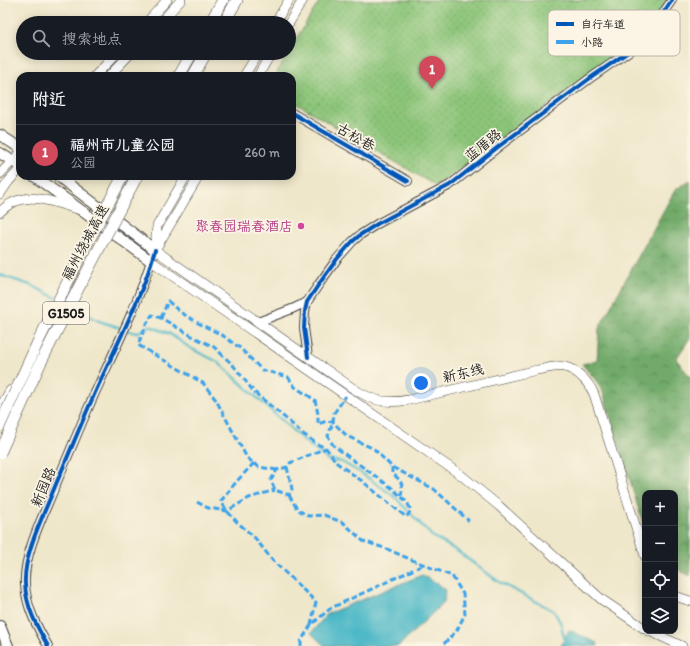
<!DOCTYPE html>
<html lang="zh">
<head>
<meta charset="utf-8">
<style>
  :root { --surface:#171b24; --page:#242831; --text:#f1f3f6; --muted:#9ea1a6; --line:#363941; --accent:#d1495b }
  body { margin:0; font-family:Itim,"LXGW WenKai TC",sans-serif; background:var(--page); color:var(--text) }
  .controls { position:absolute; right:12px; bottom:12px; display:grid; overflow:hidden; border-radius:8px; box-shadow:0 2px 10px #0003 }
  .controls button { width:36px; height:36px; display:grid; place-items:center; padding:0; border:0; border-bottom:1px solid var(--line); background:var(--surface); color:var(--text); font:20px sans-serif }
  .you { position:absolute; left:421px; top:383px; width:14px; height:14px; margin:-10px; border:3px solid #fff; border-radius:50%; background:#1a73e8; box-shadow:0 0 0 6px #1a73e833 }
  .badge { display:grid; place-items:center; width:26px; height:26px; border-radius:50%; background:var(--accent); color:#fff; font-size:13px; font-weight:700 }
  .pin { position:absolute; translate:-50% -33px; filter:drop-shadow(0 1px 2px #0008) }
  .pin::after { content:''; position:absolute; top:21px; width:14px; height:12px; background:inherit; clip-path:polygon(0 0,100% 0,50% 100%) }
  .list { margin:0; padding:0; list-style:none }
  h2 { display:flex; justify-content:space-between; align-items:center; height:52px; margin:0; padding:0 16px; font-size:17px }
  h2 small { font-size:13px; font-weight:400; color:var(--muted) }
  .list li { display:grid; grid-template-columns:26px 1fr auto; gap:12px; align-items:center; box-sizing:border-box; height:56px; padding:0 16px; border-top:1px solid var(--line) }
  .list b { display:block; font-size:15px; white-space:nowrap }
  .list p { margin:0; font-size:13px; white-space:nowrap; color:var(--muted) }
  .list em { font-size:13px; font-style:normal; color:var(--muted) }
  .icon { flex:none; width:22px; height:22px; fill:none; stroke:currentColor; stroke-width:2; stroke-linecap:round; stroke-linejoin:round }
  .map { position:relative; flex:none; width:690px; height:646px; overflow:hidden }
  .search { position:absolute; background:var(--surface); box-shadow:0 2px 10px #0003; left:16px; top:16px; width:280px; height:44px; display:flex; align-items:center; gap:10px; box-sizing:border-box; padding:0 14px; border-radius:22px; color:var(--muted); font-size:15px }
  .panel { position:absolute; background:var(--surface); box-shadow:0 2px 10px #0003; left:16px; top:72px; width:280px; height:108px; border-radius:12px }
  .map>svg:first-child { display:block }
</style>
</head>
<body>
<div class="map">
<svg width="690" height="646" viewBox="0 0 690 646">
  <defs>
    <pattern id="forest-crowns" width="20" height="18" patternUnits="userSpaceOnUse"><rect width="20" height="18" fill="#71aa69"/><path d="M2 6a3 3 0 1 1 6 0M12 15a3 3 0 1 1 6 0" fill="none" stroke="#5c8a56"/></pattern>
    <pattern id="park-dots" width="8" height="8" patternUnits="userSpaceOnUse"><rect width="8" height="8" fill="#8cc579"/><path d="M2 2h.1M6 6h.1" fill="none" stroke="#78a968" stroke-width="1.8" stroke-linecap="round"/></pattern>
  </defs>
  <rect width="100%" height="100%" fill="#fcf5e5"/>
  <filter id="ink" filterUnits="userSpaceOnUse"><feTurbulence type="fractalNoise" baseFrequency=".025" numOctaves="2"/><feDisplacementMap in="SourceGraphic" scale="8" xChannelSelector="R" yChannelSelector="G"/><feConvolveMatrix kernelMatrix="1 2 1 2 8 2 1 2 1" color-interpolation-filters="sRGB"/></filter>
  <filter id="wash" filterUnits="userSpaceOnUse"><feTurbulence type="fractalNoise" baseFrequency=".012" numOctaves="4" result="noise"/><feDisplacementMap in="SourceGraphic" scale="16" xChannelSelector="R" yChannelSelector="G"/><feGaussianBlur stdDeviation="0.9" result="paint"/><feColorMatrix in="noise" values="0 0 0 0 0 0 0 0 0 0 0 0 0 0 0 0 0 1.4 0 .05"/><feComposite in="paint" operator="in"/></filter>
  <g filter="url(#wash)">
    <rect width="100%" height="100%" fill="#efe7ca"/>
    <polygon fill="url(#forest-crowns)" stroke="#466342" points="690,180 690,338 676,359 690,377 690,576 675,568 675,493 645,493 645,530 602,389 594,378 582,364 597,361 599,328 675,190"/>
    <polygon fill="url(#park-dots)" stroke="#54704a" points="320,0 668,0 646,32 638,41 436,186 292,101 292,76 277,76 278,70 288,53 289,53 289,51"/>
    <g fill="#4bb8c6" stroke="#346a71">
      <polygon points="422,575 445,589 444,602 403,642 398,646 325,646 311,633 327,614"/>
      <polygon points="569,630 597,643 598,646 561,646"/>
    </g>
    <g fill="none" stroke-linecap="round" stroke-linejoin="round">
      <g stroke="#4bb8c6" stroke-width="2.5">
        <polyline points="0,275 33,286 56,298"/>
        <polyline points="73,307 99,321 136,333 150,326 170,334 190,348 218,362 309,445 328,460 342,462 361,473 394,496 432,536 457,551 499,582 554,611 561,624 566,646"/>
      </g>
    </g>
  </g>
  <g filter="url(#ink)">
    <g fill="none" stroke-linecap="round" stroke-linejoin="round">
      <defs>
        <g id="tertiary">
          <polyline points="292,113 408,181"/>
          <polyline points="258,322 292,309 307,302"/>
          <polyline points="308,357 304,328 305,311 307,302 319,284 337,259 352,242 360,235 377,224 450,185 498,147 589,79 641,43 648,35 672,0"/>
          <path d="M48,646C37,627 26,607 25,584C23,554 45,512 56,484C69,454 81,424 94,395C115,349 138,304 153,255"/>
        </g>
        <g id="secondary">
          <polyline points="146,23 167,0"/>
          <polyline points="160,23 181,0"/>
          <polyline points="275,23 289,0"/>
          <polyline points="289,23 303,0"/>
          <polyline points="95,76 117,53"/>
          <polyline points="109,76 131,53"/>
          <polyline points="244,76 258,53"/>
          <polyline points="258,76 271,53"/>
          <polyline points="0,174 20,153"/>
          <polyline points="0,194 9,181 20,169"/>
          <path d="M0,212C23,188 50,201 77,209"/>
          <polyline points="155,246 157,226 186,176"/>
          <path d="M155,250L351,387C372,401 384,404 409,400L537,370C546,369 556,365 565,367C578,370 589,383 594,394L645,556"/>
          <polyline points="155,250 199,176"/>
          <polyline points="151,261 461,475 499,506 601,599 645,629"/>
          <polyline points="675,596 690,601"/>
          <polyline points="649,631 682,646"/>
        </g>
        <g id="primary">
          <polyline points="0,135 20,148"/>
          <polyline points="0,153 20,166"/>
          <polyline points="34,176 151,261"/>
          <polyline points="58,176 155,250"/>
          <polyline points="0,626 8,646"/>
        </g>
        <g id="motorway">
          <polyline points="210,23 223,0"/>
          <polyline points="224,23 237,0"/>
          <polyline points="179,76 192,53"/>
          <polyline points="193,76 206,53"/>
          <polyline points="0,410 11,391"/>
        </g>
      </defs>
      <use href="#tertiary" stroke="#3c3a36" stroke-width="10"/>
      <use href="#secondary" stroke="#3c3a36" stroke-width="10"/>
      <use href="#primary" stroke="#3c3a36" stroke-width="12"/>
      <use href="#motorway" stroke="#3c3a36" stroke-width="12"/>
      <use href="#tertiary" stroke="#fff" stroke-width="8"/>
      <use href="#secondary" stroke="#fff" stroke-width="9"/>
      <use href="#primary" stroke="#fff" stroke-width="10"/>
      <use href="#motorway" stroke="#fff" stroke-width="11"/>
      <defs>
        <g id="motorway-bridge">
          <polyline points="0,425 37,344 83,251 123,176"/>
          <polyline points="0,453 40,364 79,287 137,176"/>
        </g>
      </defs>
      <use href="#motorway-bridge" stroke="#3c3a36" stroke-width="12" stroke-linecap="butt"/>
      <use href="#motorway-bridge" stroke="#fff" stroke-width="11"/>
      <g stroke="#3da2ea" stroke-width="3" stroke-dasharray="6 3" stroke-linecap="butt">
        <polyline points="161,318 168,301 180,312 200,324 222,335 240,348 262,370 288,377 295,387 315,400 318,414 318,424 327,421 333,422 347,436 374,449 392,467 434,489 469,521"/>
        <polyline points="254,463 237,481 221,501 227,511 237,522 255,538 273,561 316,602 311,625"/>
        <polyline points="287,467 292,489 289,495 275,490 271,480 277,470 287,467 290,463 326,448"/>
        <path d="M392,467V473C401,481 404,483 401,496"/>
        <polyline points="277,470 259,467 247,458 216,400 203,383 138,345 146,325 152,315 161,318 192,336 214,347 233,365 254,392 284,417 303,434 317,444 326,448 337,463 362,481 406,517 408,515 411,510 407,502 392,488 346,455 333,445 328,436 333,422 334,413 346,396"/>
        <polyline points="289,495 297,509 308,516 324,515 344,523 363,541 387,549 405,557 452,576 463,594 465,614 457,630 442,646"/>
        <polyline points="197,502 208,508 227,511 249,498 275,490"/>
        <polyline points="301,646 301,641 311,625 331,608 423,565"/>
      </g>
      <defs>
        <g id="cycleway">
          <polyline points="292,113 408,181"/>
          <polyline points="308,357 304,328 305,311 307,302 319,284 337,259 352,242 360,235 377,224 450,185 498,147 589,79 641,43 648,35 672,0"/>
          <path d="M48,646C37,627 26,607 25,584C23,554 45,512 56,484C69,454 81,424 94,395C111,357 130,320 145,281C149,271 152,260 155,250"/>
        </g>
      </defs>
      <use href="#cycleway" stroke="#fcf5e5" stroke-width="6"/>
      <use href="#cycleway" stroke="#0057b8" stroke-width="4"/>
    </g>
  </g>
  <circle fill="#d1479c" stroke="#fcf5e5" stroke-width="1.5" cx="301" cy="226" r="4"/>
  <g text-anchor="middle" stroke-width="3.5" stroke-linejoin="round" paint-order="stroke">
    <rect fill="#fcf5e5" stroke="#5f5d58" stroke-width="1" x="43" y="302" width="46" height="22" rx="3"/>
    <g font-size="13" font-weight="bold" fill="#1c1c1c">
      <text x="66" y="318">G1505</text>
    </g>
    <g font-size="14" fill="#1c1c1c" stroke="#fcf5e5">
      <text transform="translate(356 137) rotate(30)" y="5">古松巷</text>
      <text transform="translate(483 145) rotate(-39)" y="5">蓝厝路</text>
      <text transform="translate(85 242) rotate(-62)" y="5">福州绕城高速</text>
      <text transform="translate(463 373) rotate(-13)" y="5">新东线</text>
      <text transform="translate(43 487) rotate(-67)" y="5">新园路</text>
    </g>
    <g font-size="14" fill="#b23c85" stroke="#fcf5e5" text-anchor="end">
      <text x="293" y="231">聚春园瑞春酒店</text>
    </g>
  </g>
  <rect x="548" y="10" width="132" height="46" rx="6" fill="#fcf5e5" stroke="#b9b4a9" stroke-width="1"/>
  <rect x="556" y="22" width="18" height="4" fill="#0057b8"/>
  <rect x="556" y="40" width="18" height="4" fill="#3da2ea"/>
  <g font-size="11" fill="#1c1c1c">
    <text x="581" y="28">自行车道</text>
    <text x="581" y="46">小路</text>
  </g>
</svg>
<div class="controls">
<button>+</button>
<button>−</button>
<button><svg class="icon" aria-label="locate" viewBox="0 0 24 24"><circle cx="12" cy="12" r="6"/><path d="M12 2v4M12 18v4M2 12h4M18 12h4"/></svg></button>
<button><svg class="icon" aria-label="layers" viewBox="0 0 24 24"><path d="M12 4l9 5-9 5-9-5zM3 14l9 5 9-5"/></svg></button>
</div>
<div class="you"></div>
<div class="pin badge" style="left:432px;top:89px">1</div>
<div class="search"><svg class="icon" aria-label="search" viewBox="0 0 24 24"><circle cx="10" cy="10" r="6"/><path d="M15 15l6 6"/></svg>搜索地点</div>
<section class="panel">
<h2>附近<small></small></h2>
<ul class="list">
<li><span class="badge">1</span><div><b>福州市儿童公园</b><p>公园</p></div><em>260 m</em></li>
</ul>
</section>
</div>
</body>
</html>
